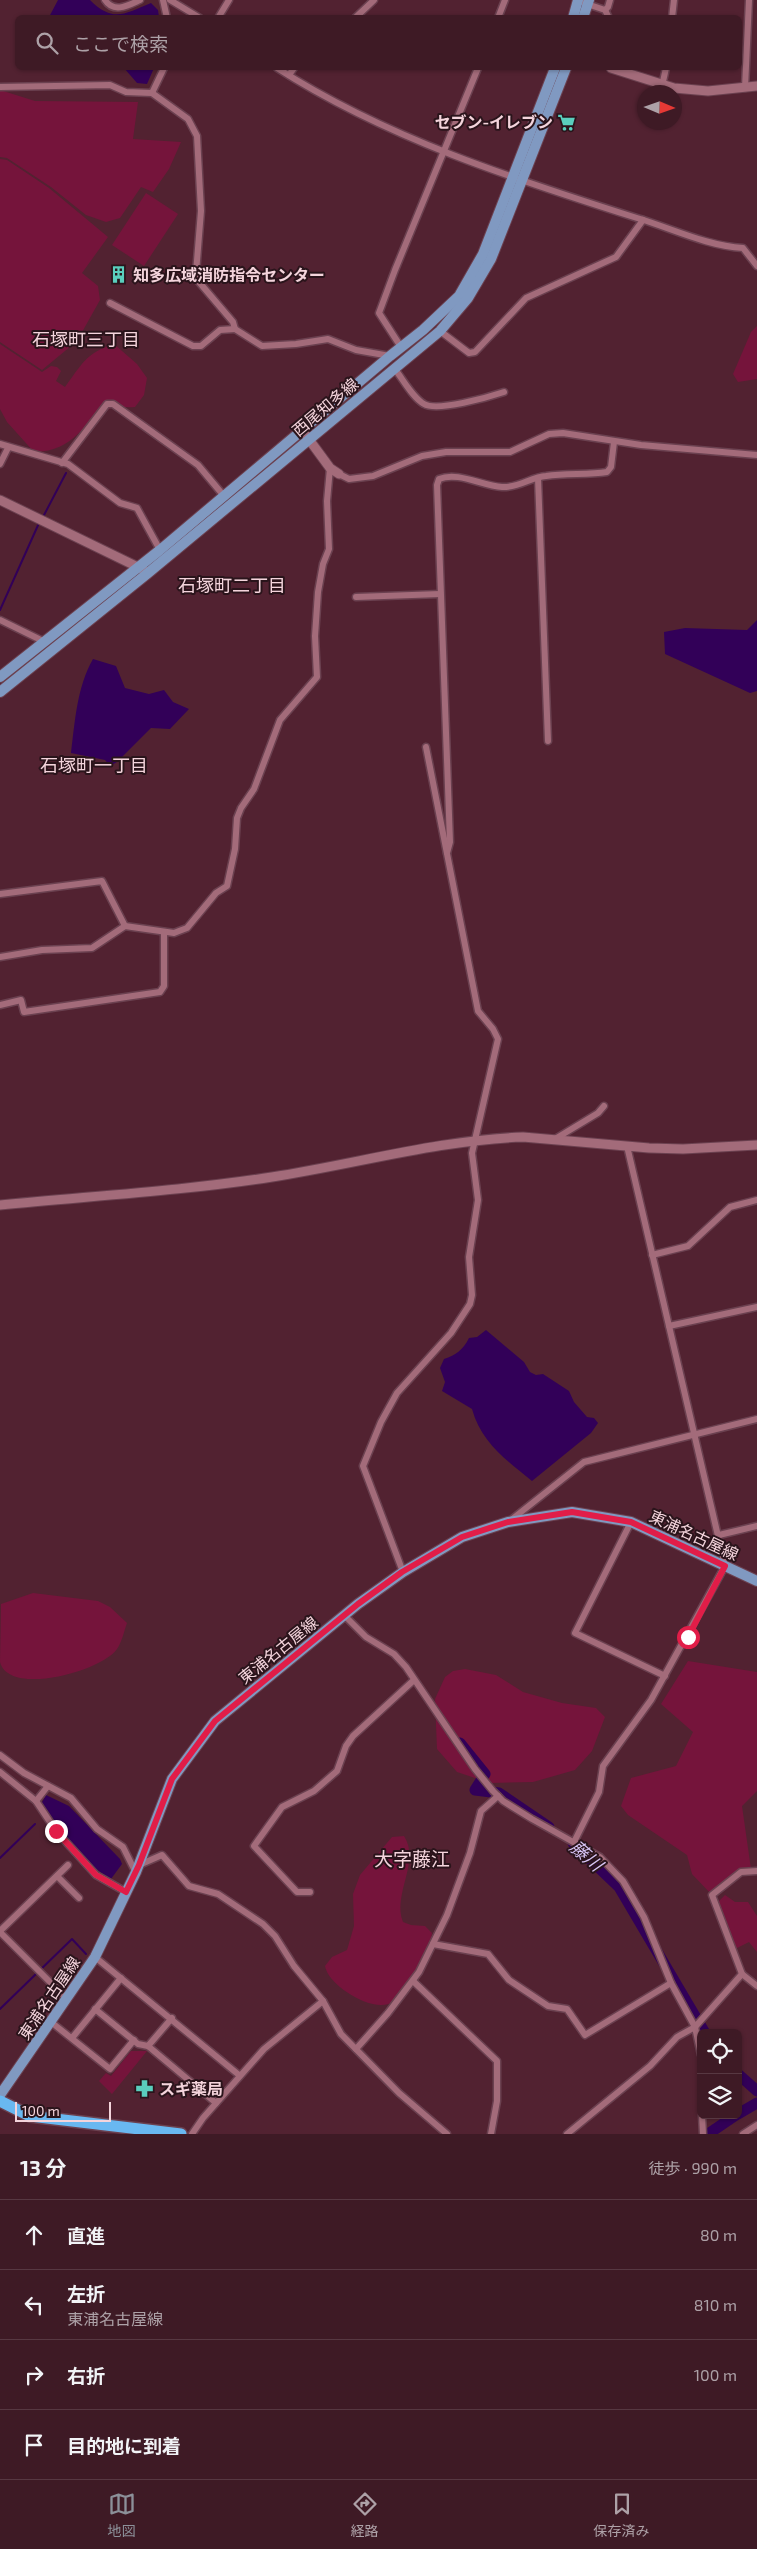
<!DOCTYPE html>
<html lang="ja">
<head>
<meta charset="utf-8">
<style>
  :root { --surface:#3e1a25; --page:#45232d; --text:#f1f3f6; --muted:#ada1a7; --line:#573842; --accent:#8c9099 }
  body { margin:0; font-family:"Exo 2","Noto Sans JP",sans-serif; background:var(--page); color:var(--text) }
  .controls { position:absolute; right:15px; bottom:15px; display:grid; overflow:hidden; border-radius:8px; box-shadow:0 1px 4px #0004 }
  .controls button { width:45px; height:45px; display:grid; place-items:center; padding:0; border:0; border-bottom:1px solid var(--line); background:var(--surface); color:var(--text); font:25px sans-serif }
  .compass { position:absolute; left:637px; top:85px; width:45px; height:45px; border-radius:50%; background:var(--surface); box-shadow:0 1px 4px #0004; rotate:92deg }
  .scale { position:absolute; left:15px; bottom:12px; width:96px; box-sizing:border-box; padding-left:5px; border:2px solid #f4d4dc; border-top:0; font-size:14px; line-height:18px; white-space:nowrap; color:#f4d4dc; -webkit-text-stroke:4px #2a141b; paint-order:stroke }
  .stop { position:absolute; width:15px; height:15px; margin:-11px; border:4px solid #e11d48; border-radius:50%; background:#fff }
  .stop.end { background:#e11d48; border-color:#fff; box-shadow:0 1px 5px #0008 }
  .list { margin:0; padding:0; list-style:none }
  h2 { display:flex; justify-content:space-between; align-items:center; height:65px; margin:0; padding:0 20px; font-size:21px }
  h2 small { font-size:16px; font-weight:400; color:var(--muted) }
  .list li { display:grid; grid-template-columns:32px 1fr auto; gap:15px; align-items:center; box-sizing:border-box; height:70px; padding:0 20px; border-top:1px solid var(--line) }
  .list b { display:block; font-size:19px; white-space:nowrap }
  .list p { margin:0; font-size:16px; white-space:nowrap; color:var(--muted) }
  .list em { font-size:16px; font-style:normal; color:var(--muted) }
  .icon { flex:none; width:28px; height:28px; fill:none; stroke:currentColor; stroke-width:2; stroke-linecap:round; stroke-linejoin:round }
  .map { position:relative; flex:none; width:757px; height:2134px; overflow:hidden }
  .search { position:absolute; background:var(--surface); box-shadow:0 1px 4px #0004; left:15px; right:15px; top:15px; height:55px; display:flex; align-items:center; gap:12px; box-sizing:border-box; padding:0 18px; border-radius:8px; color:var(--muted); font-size:19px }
  .sheet { height:345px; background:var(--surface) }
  nav { display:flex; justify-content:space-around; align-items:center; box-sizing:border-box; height:70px; border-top:1px solid var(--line); background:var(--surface); font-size:14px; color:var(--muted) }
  nav a { display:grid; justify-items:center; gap:2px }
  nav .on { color:var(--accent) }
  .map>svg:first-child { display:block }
</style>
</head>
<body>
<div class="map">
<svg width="757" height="2134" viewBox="0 0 757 2134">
  <rect width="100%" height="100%" fill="#522231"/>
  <g fill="#75143b">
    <polygon points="0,90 35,101 138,102 133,139 181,142 169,169 153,192 141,187 120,218 106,222 86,215 51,187 7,158 0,157"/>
    <polygon points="0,159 7,160 49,188 108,237 82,273 98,286 100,300 77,341 42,370 0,342"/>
    <polygon points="146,193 178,214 144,266 112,245"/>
    <polygon points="757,326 757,379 738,382 733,374 751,332"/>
    <path d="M0,344L42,372L51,366L57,367L61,371L56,381L65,387C82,364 86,353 114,344L137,364L147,378L144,395L135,407C128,408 117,406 111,408C79,423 77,451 34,452L7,422L0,409Z"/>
    <path d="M33,1593L98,1601L110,1607L127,1623C124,1631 122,1642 117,1649C102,1671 9,1697 0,1662L1,1604Z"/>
    <polygon points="688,1661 757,1672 757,1791 742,1806 751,1869 741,1872 712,1895 692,1874 687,1855 628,1815 621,1806 631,1778 676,1766 693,1732 661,1704"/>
    <polygon points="465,1669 496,1675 523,1692 562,1703 596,1708 605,1717 592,1751 575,1770 533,1782 490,1783 457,1772 437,1749 435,1699 445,1677 453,1671"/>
    <path d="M404,1836C421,1862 392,1894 403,1922L411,1925L425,1926L432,1933L429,1955L405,1997C398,2000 389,2005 382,2005C363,2006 328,1984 325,1966L332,1957L347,1950L354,1926L353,1894L360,1875L392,1837Z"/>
    <polygon points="725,1895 735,1902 748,1902 757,1916 757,1952 749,1942 735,1949 718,1902"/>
    <polygon points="131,2051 147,2051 112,2094 99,2081 106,2073 111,2076"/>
  </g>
  <g fill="#320058">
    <path d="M58,0H90C113,23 124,14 151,3L158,10L159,17H49Z"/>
    <polygon points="124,68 154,68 147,84 137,83"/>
    <polygon points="757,620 757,691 750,693 665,654 664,632 685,628 747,630"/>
    <path d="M93,659L116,666L125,688L149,694L164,690L173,702L189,709L170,729L151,728L117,762L110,766L105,760L71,753C75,721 77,687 93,659Z"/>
    <path d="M486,1330L524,1362L530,1372L536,1375L543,1374L569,1391L574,1402L587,1417L594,1418L598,1423L591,1433L532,1481C506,1460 481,1442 472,1409L442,1391L445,1382L440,1368L444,1359C456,1355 463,1350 469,1338L477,1337Z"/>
    <path d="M46,1795L69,1806L120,1859L122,1864L111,1879C82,1863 59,1830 41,1804Z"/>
  </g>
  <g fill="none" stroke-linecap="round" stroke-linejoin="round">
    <g stroke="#320058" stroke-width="2">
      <polyline points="43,517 66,473"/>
      <polyline points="0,610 39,523"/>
      <polyline points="0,1858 35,1824"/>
      <polyline points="0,2009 72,1939 86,1954"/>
    </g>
    <g stroke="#320058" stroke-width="11">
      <polyline points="460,1743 485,1774 475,1790 499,1793 549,1827"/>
      <polyline points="573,1843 619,1887 705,2033"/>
      <polyline points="738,2074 757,2091"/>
      <polyline points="738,2114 757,2103"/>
      <polyline points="708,2134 736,2115"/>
    </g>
    <defs>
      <g id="street">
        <path d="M105,0C114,14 129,5 140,0"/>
        <polyline points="163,0 167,18"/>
        <polyline points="170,0 200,18"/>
        <polyline points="584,3 605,10 609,18"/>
        <polyline points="605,10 608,7 610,0"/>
        <polyline points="218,18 229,0"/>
        <polyline points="355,18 374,0"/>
        <polyline points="498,18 505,0"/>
        <polyline points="672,18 674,0"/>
        <path d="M277,68C386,138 514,179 637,218C671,228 707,246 743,248L757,266"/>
        <polyline points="289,75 294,68"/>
        <polyline points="662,86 666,68"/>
        <polyline points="0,87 110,85 126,92 152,93 188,119 197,136 201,211 196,273 199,282 233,322 235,329 262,346 296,344 328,339 356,350 390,356"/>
        <polyline points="745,88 749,0"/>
        <polyline points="152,93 164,68"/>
        <polyline points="110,303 193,346 201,346 220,330 235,329"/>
        <polyline points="440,331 469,353 475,352 526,298 616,257 643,220"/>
        <polyline points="401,347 379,313 395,270 478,68"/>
        <path d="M394,368C403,379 412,397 424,404C437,412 489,397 504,392"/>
        <polyline points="0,444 68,464 120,503 137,508 160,550"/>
        <polyline points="62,463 107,404 113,404 198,465 224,496"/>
        <polyline points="0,464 8,448"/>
        <polyline points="339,474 349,479 373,476 422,456 446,452 510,452 549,434 563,433 641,445 757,455"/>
        <polyline points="538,478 548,741"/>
        <polyline points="356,597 440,594"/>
        <polyline points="0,620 45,642"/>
        <path d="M447,853L450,842L437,485L439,479C458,471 482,486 502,487C519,488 531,477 546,476C567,473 587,475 607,472L611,467L614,442"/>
        <polyline points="0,894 102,881 125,926"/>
        <polyline points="0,957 42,950 92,948 125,926 174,933 179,931 187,928 216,893 227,886 235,849 237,818 241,808 254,789 280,720 317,677 315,636 318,592 323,564 329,549 327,501 330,468"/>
        <polyline points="0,1005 21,1000 24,1012 160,992 164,986 164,932"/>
        <polyline points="555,1139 598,1113 604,1106"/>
        <polyline points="652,1255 688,1246 730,1207 757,1200"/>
        <polyline points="669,1326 757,1307"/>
        <polyline points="511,1520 584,1462 757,1419"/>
        <polyline points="631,1522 575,1633 665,1676"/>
        <polyline points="719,1535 757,1526"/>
        <polyline points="403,1572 363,1466 381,1422 397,1393 451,1333 470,1304 472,1295 469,1257 478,1200 472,1153 498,1039 493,1029 478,1011 426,747"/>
        <polyline points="345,1616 366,1637 394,1654 406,1667 475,1769 493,1791 503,1801 532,1819 600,1857 623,1881 644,1917 671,1983 695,2027 701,2055"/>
        <polyline points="0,1755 24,1773 71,1798 97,1829 123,1847 135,1871"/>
        <polyline points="0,1772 36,1801 56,1831 96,1875 126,1892"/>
        <polyline points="36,1801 48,1786"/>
        <polyline points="574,1842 599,1792 603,1766 651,1700 725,1566 627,1146"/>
        <polyline points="139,1865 162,1855 189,1886 218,1894 263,1924 275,1936 294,1966 323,2001 341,2034 399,2093 447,2134"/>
        <polyline points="57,1876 79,1898"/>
        <polyline points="310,1892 297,1892 254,1846 282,1807 314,1791 337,1771 346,1746 353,1736 414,1680"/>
        <polyline points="0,1931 68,1865"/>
        <polyline points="0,1932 67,1999"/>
        <polyline points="433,1944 488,1954 509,1980 548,2006 567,2009 585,2035 671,1983"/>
        <polyline points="95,1957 239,2075"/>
        <polyline points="742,1974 757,1986"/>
        <polyline points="413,1981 497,2061 497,2101 491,2134"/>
        <polyline points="95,2009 138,2044 148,2046 216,2103"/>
        <polyline points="51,2022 110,2069 134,2040"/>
        <polyline points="72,2038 121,1978"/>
        <polyline points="148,2046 172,2018"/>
        <polyline points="356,2049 388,2013 419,1972 447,1915 470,1853 481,1811 498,1796"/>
        <polyline points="702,2115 703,2134"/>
        <polyline points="192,2134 203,2118 264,2049 323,2001"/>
        <polyline points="567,2134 650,2066 677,2037 695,2027 742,1974 712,1895 741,1872 757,1871"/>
        <polyline points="743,2134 757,2125"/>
      </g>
      <g id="secondary">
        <polyline points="611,68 674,88 708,91 757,86"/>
        <polyline points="305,434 330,468 339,474"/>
        <polyline points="0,500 144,570"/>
        <path d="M0,1205C91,1196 182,1191 272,1177C356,1164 439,1140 523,1137L649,1148L683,1149L757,1145"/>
      </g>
      <g id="primary">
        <polyline points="573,18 578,0"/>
        <polyline points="583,18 589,0"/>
        <polyline points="0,677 160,550 390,356 423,330 459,296 483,254 555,68"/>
        <polyline points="0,692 148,573 440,331 468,298 491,259 566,68"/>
        <polyline points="0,2095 95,1957 136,1872 172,1779 215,1721 358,1604 403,1572 462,1537 508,1522 572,1512 631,1522 757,1581"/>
      </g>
      <polyline id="highway" points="0,2101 30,2116 181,2134"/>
    </defs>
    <use href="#street" stroke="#6b4150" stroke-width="9"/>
    <use href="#secondary" stroke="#6b4150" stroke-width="11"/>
    <use href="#primary" stroke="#6b4150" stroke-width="12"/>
    <use href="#highway" stroke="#6b4150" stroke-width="14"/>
    <use href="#street" stroke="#a36b7a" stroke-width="6"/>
    <use href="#secondary" stroke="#a36b7a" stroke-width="9"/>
    <use href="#primary" stroke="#8099c1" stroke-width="10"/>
    <use href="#highway" stroke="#69b8f1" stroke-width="11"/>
  </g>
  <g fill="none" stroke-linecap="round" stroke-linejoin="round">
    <polyline stroke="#e11d48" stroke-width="6" points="56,1831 96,1875 126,1892 139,1865 172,1779 215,1721 358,1604 402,1572 462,1537 508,1522 572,1512 631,1522 725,1566 688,1637"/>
  </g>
  <defs>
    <symbol id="supermarket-bare" viewBox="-9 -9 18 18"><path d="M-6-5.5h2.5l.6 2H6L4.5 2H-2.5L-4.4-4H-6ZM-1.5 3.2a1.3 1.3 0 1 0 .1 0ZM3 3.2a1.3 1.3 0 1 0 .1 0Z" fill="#5acebd" stroke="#2a141b" stroke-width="2.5" paint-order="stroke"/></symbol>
    <symbol id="building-bare" viewBox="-9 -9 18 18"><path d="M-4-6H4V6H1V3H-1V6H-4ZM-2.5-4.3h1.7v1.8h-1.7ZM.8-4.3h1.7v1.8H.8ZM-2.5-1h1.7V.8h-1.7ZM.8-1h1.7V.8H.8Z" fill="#5acebd" stroke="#2a141b" stroke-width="2.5" paint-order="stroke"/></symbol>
    <symbol id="pharmacy-bare" viewBox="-9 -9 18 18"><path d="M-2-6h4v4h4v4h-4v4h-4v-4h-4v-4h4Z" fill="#5acebd" stroke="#2a141b" stroke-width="2.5" paint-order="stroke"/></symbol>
  </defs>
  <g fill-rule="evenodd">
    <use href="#supermarket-bare" x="554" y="110" width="25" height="25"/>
    <use href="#building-bare" x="106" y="262" width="25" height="25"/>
    <use href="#pharmacy-bare" x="132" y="2076" width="25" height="25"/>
  </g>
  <g text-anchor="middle" stroke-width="4" stroke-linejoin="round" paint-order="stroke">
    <g font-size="16" font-weight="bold" fill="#f4d4dc" stroke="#2a141b" text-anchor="start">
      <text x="553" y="128" text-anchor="end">セブン-イレブン</text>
      <text x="133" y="281">知多広域消防指令センター</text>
      <text x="159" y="2095">スギ薬局</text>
    </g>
    <g font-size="16" fill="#f4d4dc" stroke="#2a141b">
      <text transform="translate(325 407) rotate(-40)" y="6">西尾知多線</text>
      <text transform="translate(694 1535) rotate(25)" y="6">東浦名古屋線</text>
      <text transform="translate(278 1650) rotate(-39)" y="6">東浦名古屋線</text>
      <text transform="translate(49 1998) rotate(-56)" y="6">東浦名古屋線</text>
    </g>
    <g font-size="18" fill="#f4d4dc" stroke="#2a141b">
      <text x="86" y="346">石塚町三丁目</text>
      <text x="232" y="592">石塚町二丁目</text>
      <text x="94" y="772">石塚町一丁目</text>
    </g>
    <g font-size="18" font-style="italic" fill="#d8c6f6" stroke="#2a141b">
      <text transform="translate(586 1856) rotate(41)" y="6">藤川</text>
    </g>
    <g font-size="19" fill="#f4d4dc" stroke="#2a141b">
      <text x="412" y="1866">大字藤江</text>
    </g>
  </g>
</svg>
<div class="controls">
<button><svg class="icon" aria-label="locate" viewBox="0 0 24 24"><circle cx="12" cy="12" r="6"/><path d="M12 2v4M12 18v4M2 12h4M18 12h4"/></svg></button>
<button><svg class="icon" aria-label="layers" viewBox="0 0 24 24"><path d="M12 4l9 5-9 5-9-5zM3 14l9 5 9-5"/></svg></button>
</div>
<svg class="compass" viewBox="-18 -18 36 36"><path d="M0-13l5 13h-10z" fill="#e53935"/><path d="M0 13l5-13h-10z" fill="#ada1a7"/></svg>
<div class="scale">100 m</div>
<div class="stop" style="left:688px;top:1637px"></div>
<div class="stop end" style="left:56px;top:1831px"></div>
<div class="search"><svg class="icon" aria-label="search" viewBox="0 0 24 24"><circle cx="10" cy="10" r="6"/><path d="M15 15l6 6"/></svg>ここで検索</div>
</div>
<section class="sheet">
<h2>13 分<small>徒歩 · 990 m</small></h2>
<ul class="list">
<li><svg class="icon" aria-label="ahead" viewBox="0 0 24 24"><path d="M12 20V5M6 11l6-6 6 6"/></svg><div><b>直進</b></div><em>80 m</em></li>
<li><svg class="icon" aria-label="left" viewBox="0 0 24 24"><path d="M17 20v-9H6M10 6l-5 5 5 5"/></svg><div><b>左折</b><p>東浦名古屋線</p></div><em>810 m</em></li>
<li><svg class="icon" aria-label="right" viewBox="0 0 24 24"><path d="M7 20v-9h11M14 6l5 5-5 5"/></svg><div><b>右折</b></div><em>100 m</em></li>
<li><svg class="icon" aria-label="arrive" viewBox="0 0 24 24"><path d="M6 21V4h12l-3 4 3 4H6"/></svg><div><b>目的地に到着</b></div></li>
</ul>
</section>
<nav>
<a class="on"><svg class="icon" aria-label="map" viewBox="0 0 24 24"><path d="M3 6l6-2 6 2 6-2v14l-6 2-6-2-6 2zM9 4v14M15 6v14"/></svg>地図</a>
<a><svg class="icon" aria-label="directions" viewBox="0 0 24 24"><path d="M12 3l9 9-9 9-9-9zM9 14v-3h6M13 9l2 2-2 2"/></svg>経路</a>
<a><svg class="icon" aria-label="saved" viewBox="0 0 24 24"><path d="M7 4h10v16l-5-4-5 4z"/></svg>保存済み</a>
</nav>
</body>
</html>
